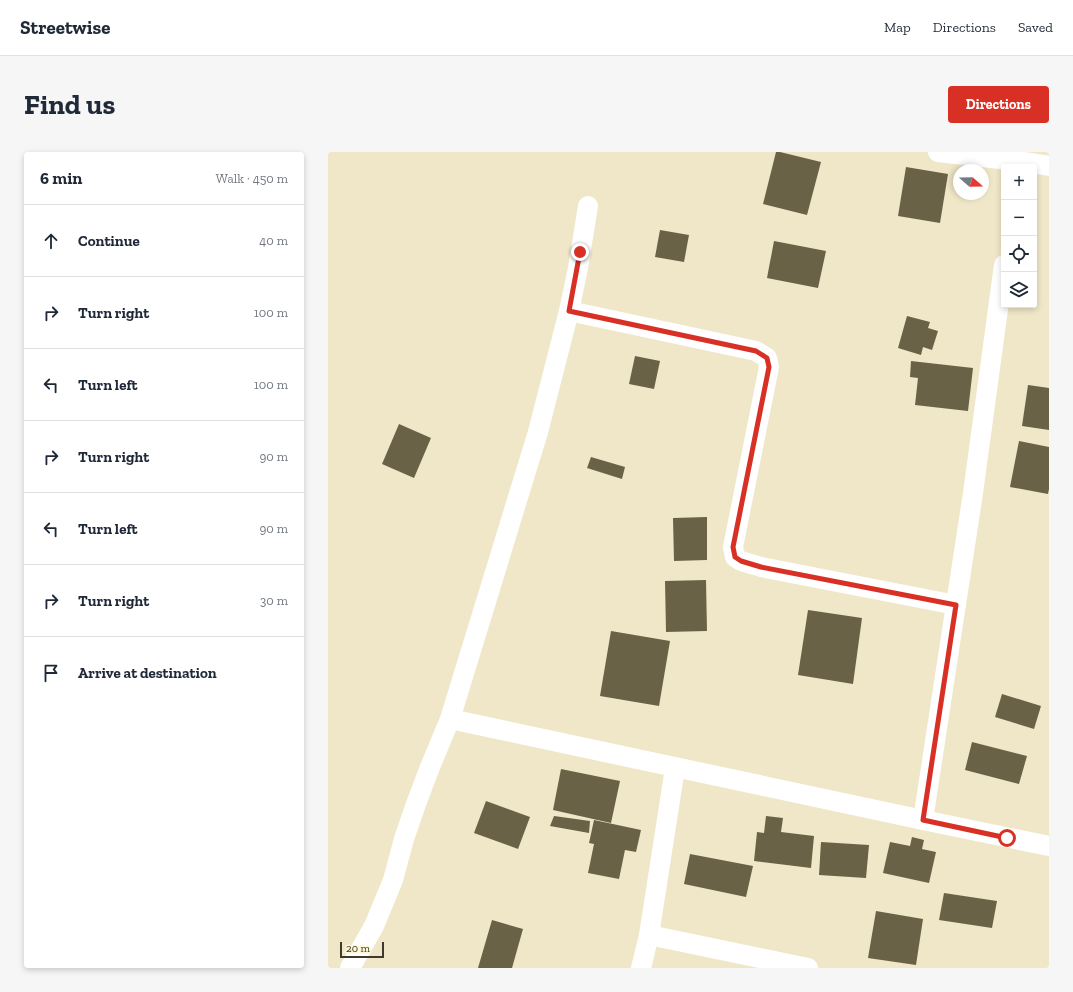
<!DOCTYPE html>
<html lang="en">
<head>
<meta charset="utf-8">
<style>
  :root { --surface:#fff; --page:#f6f6f7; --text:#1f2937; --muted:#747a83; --line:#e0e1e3; --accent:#d93025 }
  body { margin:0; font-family:"Zilla Slab",serif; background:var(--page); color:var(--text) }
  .controls { position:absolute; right:12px; top:12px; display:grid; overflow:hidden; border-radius:4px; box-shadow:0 2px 6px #0003 }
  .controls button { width:36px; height:36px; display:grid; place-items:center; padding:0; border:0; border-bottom:1px solid var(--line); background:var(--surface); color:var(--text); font:20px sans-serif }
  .compass { position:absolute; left:625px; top:12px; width:36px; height:36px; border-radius:50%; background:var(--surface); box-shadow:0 2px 6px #0003; rotate:110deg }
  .scale { position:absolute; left:12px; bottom:10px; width:44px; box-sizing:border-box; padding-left:4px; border:2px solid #3e3b2e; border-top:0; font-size:11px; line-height:14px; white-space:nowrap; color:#3e3b2e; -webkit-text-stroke:3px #fdf5d5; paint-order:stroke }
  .stop { position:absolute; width:12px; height:12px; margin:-9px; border:3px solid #d93025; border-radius:50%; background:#fff }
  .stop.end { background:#d93025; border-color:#fff; box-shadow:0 1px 4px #0008 }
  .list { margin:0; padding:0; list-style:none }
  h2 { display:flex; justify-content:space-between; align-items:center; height:52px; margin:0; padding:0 16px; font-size:17px }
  h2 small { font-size:13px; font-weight:400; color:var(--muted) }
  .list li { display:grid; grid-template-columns:26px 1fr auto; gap:12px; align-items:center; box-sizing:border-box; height:72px; padding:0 16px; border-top:1px solid var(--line) }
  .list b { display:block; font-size:15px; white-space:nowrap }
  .list em { font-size:13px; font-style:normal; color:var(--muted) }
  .icon { flex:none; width:22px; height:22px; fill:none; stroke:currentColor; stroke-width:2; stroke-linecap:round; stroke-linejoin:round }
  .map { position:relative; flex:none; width:721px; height:816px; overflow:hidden; border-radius:4px }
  header { display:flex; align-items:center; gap:24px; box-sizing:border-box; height:56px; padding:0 20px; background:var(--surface); border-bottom:1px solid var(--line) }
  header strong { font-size:19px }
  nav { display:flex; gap:22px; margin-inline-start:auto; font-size:14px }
  .intro { display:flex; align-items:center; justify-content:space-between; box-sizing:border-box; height:96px; padding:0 24px }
  h1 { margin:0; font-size:28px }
  .button { padding:10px 18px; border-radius:4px; background:var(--accent); color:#fff; font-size:14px; font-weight:700 }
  main { display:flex; gap:24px; padding:0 24px }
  aside { flex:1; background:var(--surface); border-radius:4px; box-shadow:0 2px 6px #0003 }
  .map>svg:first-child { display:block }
</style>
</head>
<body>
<header>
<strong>Streetwise</strong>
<nav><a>Map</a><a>Directions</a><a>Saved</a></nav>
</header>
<div class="intro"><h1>Find us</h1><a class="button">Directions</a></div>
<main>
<aside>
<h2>6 min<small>Walk · 450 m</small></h2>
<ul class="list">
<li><svg class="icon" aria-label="ahead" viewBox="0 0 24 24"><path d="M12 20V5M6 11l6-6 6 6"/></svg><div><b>Continue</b></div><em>40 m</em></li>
<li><svg class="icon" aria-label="right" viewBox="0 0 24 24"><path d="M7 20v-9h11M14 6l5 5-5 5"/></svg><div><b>Turn right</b></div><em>100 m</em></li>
<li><svg class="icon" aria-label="left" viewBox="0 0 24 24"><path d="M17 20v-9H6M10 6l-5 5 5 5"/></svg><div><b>Turn left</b></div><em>100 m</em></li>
<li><svg class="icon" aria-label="right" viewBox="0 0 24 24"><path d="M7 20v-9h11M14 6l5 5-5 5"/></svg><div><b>Turn right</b></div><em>90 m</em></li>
<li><svg class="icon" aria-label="left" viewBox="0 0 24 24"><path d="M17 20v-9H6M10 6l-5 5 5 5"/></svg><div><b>Turn left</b></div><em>90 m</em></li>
<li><svg class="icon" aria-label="right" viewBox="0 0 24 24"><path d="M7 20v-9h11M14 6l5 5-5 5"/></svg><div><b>Turn right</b></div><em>30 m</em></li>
<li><svg class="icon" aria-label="arrive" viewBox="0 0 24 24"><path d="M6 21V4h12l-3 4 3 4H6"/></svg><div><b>Arrive at destination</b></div></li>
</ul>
</aside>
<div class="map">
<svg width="721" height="816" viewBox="0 0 721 816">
  <rect width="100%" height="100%" fill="#f0e7c8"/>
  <g fill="#6a6246">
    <polygon points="448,0 452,0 493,10 479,63 435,52"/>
    <polygon points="578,15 620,22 612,71 570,64"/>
    <polygon points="332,78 361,83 356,110 327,105"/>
    <polygon points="446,89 498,99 490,136 439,126"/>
    <polygon points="579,164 602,170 600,176 610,179 604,198 595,195 593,203 570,196"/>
    <polygon points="307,204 332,209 326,237 301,232"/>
    <polygon points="583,209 645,216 640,259 587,253 590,226 582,225"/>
    <polygon points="700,233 721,236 721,278 694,274"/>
    <polygon points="71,272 103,286 86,326 54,312"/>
    <polygon points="691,289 721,295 721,337 720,342 682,335"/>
    <polygon points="263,305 297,315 294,327 259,316"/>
    <polygon points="379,365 379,408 346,409 345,366"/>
    <polygon points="378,428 379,479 338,480 337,429"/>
    <polygon points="480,458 534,466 525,532 470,523"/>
    <polygon points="283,479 342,489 331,554 272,544"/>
    <polygon points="674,542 713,554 706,577 667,565"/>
    <polygon points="644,590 699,604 691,632 637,618"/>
    <polygon points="233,617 292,629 283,671 225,658"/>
    <polygon points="158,649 202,665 190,697 146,681"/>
    <polygon points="226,664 262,669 261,681 222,674"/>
    <polygon points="438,664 455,666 453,680 486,684 483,716 426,709 429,680 436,681"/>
    <polygon points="266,668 313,678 308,700 297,698 291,727 260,721 266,692 261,691"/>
    <polygon points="584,685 596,688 594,697 608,700 601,731 555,721 562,690 582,694"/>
    <polygon points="493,690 541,693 538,726 491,723"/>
    <polygon points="362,702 425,714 418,745 356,732"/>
    <polygon points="616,741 669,749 664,776 611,768"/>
    <polygon points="548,759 595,767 588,813 540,806"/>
    <polygon points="164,768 195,777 184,816 150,816"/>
  </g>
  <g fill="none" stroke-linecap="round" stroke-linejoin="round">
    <g stroke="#fff" stroke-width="20">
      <polyline points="610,0 690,9 721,14"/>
      <polyline points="241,159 428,199 439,206 441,215 405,395 407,405 413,409 433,415 628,453"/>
      <polyline points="122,567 595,668 721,694"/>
      <polyline points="595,668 645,341 676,113"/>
      <polyline points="321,783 480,816"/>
      <polyline points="22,816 46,774 65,728 76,687 88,652 102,615 122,567 210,280 241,159 250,116 260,54"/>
      <polyline points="313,816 321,783 347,616"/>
    </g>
  </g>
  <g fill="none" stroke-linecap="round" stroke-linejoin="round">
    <polyline stroke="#d93025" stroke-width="5" points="252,100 241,159 428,199 439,206 441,215 405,395 407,405 413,409 433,415 628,453 595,668 679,686"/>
  </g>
</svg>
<div class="controls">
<button>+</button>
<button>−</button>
<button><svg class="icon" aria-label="locate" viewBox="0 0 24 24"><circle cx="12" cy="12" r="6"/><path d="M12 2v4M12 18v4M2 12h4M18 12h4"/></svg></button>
<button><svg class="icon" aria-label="layers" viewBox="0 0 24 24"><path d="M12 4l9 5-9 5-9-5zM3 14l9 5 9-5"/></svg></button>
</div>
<svg class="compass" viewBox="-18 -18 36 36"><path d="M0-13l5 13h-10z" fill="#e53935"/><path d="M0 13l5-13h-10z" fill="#747a83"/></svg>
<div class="scale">20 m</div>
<div class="stop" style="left:679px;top:686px"></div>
<div class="stop end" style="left:252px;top:100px"></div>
</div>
</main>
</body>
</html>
